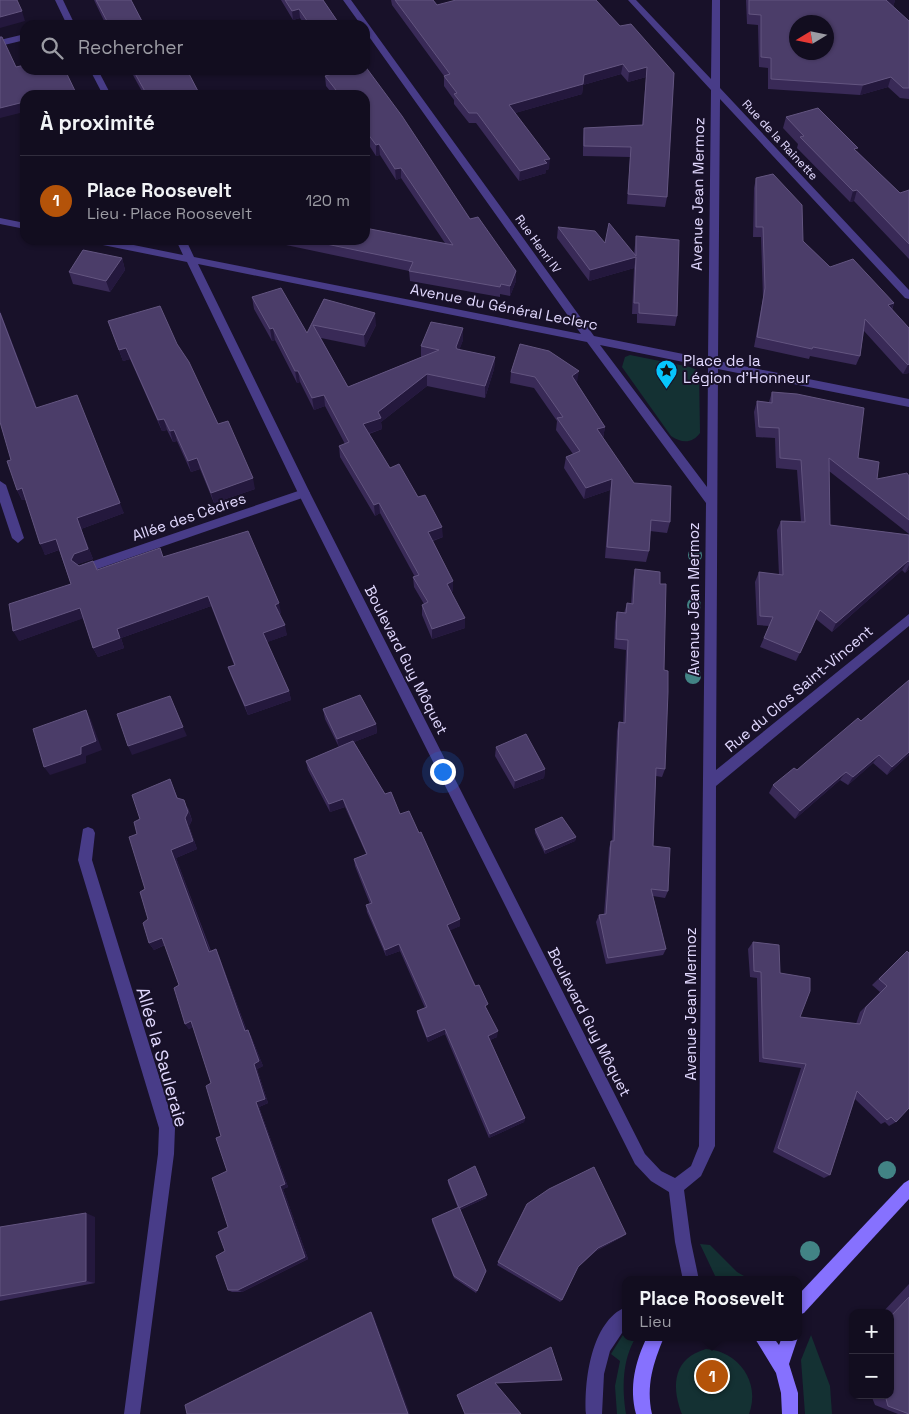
<!DOCTYPE html>
<html lang="fr">
<head>
<meta charset="utf-8">
<style>
  :root { --surface:#120d1f; --page:#1b1628; --text:#f1f3f6; --muted:#9c9ca4; --line:#312d3d; --accent:#b45309 }
  body { margin:0; font-family:"Space Grotesk",sans-serif; background:var(--page); color:var(--text) }
  .controls { position:absolute; right:15px; bottom:15px; display:grid; overflow:hidden; border-radius:10px; box-shadow:0 1px 4px #0004 }
  .controls button { width:45px; height:45px; display:grid; place-items:center; padding:0; border:0; border-bottom:1px solid var(--line); background:var(--surface); color:var(--text); font:25px sans-serif }
  .compass { position:absolute; left:789px; top:15px; width:45px; height:45px; border-radius:50%; background:var(--surface); box-shadow:0 1px 4px #0004; rotate:260deg }
  .you { position:absolute; left:442px; top:771px; width:18px; height:18px; margin:-12px; border:4px solid #fff; border-radius:50%; background:#1a73e8; box-shadow:0 0 0 8px #1a73e833 }
  .badge { display:grid; place-items:center; width:32px; height:32px; border-radius:50%; background:var(--accent); color:#fff; font-size:16px; font-weight:700 }
  .pin { position:absolute; translate:-50% -50%; border:2px solid #fff; box-shadow:0 1px 5px #0006 }
  .popup { position:absolute; left:622px; top:1276px; width:180px; height:65px; box-sizing:border-box; display:grid; place-content:center; border-radius:10px; background:var(--surface); filter:drop-shadow(0 1px 4px #0005); font-size:16px; white-space:nowrap; color:var(--muted) }
  .popup b { font-size:19px; color:var(--text) }
  .popup::after { content:''; position:absolute; left:50%; top:100%; margin-left:-10px; border:10px solid transparent; border-top-color:var(--surface) }
  .list { margin:0; padding:0; list-style:none }
  h2 { display:flex; justify-content:space-between; align-items:center; height:65px; margin:0; padding:0 20px; font-size:21px }
  h2 small { font-size:16px; font-weight:400; color:var(--muted) }
  .list li { display:grid; grid-template-columns:32px 1fr auto; gap:15px; align-items:center; box-sizing:border-box; height:90px; padding:0 20px; border-top:1px solid var(--line) }
  .list b { display:block; font-size:19px; white-space:nowrap }
  .list p { margin:0; font-size:16px; white-space:nowrap; color:var(--muted) }
  .list em { font-size:16px; font-style:normal; color:var(--muted) }
  .icon { flex:none; width:28px; height:28px; fill:none; stroke:currentColor; stroke-width:2; stroke-linecap:round; stroke-linejoin:round }
  .map { position:relative; flex:none; width:909px; height:1414px; overflow:hidden }
  .search { position:absolute; background:var(--surface); box-shadow:0 1px 4px #0004; left:20px; top:20px; width:350px; height:55px; display:flex; align-items:center; gap:12px; box-sizing:border-box; padding:0 18px; border-radius:15px; color:var(--muted); font-size:19px }
  .panel { position:absolute; background:var(--surface); box-shadow:0 1px 4px #0004; left:20px; top:90px; width:350px; height:155px; border-radius:15px }
  .map>svg:first-child { display:block }
</style>
</head>
<body>
<div class="map">
<svg width="909" height="1414" viewBox="0 0 909 1414">
  <rect width="100%" height="100%" fill="#181129"/>
  <g fill="#143133">
    <path d="M630,355L690,367L699,371L700,433C692,444 681,443 671,436L622,367L625,357Z"/>
    <polygon points="700,1244 710,1245 737,1272 751,1280 717,1280"/>
    <path d="M626,1330V1337H636C622,1360 622,1388 626,1414H617L615,1386L620,1361L611,1354Z"/>
    <polygon points="811,1335 830,1386 832,1414 805,1414 801,1360"/>
    <path d="M706,1349C738,1351 761,1382 749,1414H682L681,1412C671,1384 674,1358 706,1349Z"/>
  </g>
  <g fill="none" stroke-linecap="round" stroke-linejoin="round">
    <g fill="#483c88" fill-rule="evenodd">
      <polygon points="0,481 6,485 24,538 18,543 12,538 0,502"/>
      <polygon points="304,489 308,490 310,493 308,496 83,574 77,569 79,566"/>
      <polygon points="88,827 93,829 95,833 92,860 175,1128 174,1154 140,1414 124,1414 158,1154 159,1128 78,860 83,829"/>
      <path d="M626,1307V1327L610,1351L604,1374L602,1414H586C584,1382 591,1321 626,1307Z"/>
    </g>
    <g fill="#483c88" fill-rule="evenodd">
      <polygon points="55,0 63,0 75,25 67,25"/>
      <path d="M343,0H351L594,336L708,359L711,90L628,0H636L711,79L712,0H720V88L909,290V299L905,298L720,99L718,361L909,399V407L718,369L716,770L909,614V626L716,786L715,1146L701,1176L684,1190L691,1242L699,1280H683L675,1242L669,1192L651,1181L635,1164L298,493L187,262L93,243L88,240H109L183,255L176,240H186L194,257L581,334L365,31V25H361ZM198,264L587,342L706,503L699,1146L691,1166L675,1178L661,1171L645,1154L310,493ZM600,345L708,367L707,487Z"/>
      <polygon points="25,34 25,40 0,46 0,40"/>
      <polygon points="90,70 98,70 111,95 103,95"/>
      <polygon points="0,218 25,223 25,229 0,224"/>
    </g>
    <g fill="#8671fe" fill-rule="evenodd">
      <polygon points="909,1180 909,1199 804,1313 798,1315 798,1295 904,1183"/>
      <path d="M647,1337H664C653,1364 646,1385 652,1414H636C629,1387 635,1362 647,1337Z"/>
      <polygon points="754,1337 773,1337 779,1345 782,1337 798,1337 789,1364 798,1393 798,1414 782,1414 781,1393 776,1373"/>
    </g>
  </g>
  <g fill="#428385">
    <circle cx="695" cy="555" r="7"/>
    <circle cx="694" cy="605" r="7"/>
    <circle cx="693" cy="676" r="8"/>
    <circle cx="887" cy="1170" r="9"/>
    <circle cx="810" cy="1251" r="10"/>
  </g>
  <g fill="#392a57">
    <polygon points="94,0 131,0 144,25 106,25"/>
    <polygon points="281,0 323,0 340,25 305,25 300,18 293,20"/>
    <polygon points="391,0 433,0 437,5 620,26 674,73 667,197 665,207 627,204 630,157 583,156 583,138 584,128 642,125 646,77 628,82 621,74 583,85 582,94 515,113 549,169 546,170 546,173 519,181 476,123 469,123 454,104 454,100 444,86 444,76 392,5"/>
    <polygon points="746,0 895,0 893,7 909,21 909,99 900,98 888,87 860,95 768,89 768,68 759,67 758,25 747,24"/>
    <polygon points="131,70 187,70 200,95 144,95 134,77"/>
    <polygon points="336,70 365,70 470,219 516,271 516,281 510,296 500,294 500,297 410,281 409,271 286,245 285,240 365,240 445,243 401,178 396,180 380,155 376,156 365,139 365,95 330,91 326,86 325,76 338,72"/>
    <polygon points="786,117 857,151 900,193 909,190 909,259 854,201 850,202 797,148 798,144 783,128"/>
    <polygon points="756,178 803,241 830,267 894,303 892,310 909,328 909,373 903,374 864,331 860,356 856,365 810,356 809,359 754,347 763,298 761,237 753,237 754,188"/>
    <polygon points="558,227 605,243 634,254 636,236 677,316 675,326 637,323 637,314 632,314 634,268 589,281 557,238"/>
    <polygon points="122,258 125,270 110,292 73,284 69,272"/>
    <polygon points="252,297 307,333 324,299 376,325 365,347 321,338 348,387 421,357 421,346 463,328 463,340 459,350 495,357 494,369 485,398 427,386 381,422 382,429 369,434 390,468 418,497 443,537 433,541 453,581 453,591 451,592 465,628 432,639 422,615 422,605 424,604 414,587 413,577 415,577 380,513 375,516 340,457 339,446 345,444 325,406 314,410 300,382 297,383 275,340 272,341 254,309"/>
    <polygon points="0,311 37,408 124,513 81,529 93,559 78,564 78,565 79,566 93,561 97,570 163,557 281,613 279,614 287,635 267,642 289,691 291,700 248,715 231,676 228,667 234,665 211,606 121,638 124,648 98,657 93,648 83,618 19,641 71,584 59,550 45,555 26,499 22,500 17,490 11,460"/>
    <polygon points="108,321 177,344 218,424 255,489 214,503 200,469 191,472 177,441 173,442 167,430 162,431 130,359 123,361"/>
    <polygon points="511,372 577,382 577,383 605,427 603,438 634,483 670,522 667,533 650,531 649,551 646,562 605,558 610,490 584,499 564,468 566,457 573,454 556,430 557,421 534,388 510,383"/>
    <polygon points="772,392 858,458 877,479 909,476 909,534 829,471 830,525 909,535 909,569 905,573 902,570 832,632 816,619 796,661 760,647 769,626 757,625 755,582 759,572 779,575 777,530 781,521 801,522 797,470 776,468 775,438 756,437 754,412 757,401 769,402"/>
    <polygon points="635,569 660,584 664,670 665,769 662,777 656,776 653,846 668,891 665,898 653,896 666,949 663,955 606,964 596,922 599,915 604,914 609,848 611,841 612,841 617,731 619,722 623,723 626,650 614,648 615,622 617,612 624,613 627,603 631,604 633,578"/>
    <polygon points="909,680 909,755 887,775 873,763 848,785 840,780 795,819 769,793 773,785 797,770 861,721"/>
    <polygon points="323,709 376,724 377,733 354,742 385,794 400,814 419,833 460,919 460,926 450,930 487,1010 497,1037 490,1040 525,1118 524,1122 489,1138 445,1034 428,1042 418,1017 417,1011 425,1008 400,951 386,956 367,912 366,905 370,904 355,866 354,859 366,854 345,807 330,812 308,770 306,761 339,747 325,719"/>
    <polygon points="496,747 545,769 544,778 514,789 495,756"/>
    <polygon points="170,779 178,799 188,808 192,820 189,826 197,849 176,858 211,951 219,956 247,1031 251,1036 263,1066 257,1069 268,1103 259,1107 288,1187 283,1189 308,1259 242,1292 232,1292 228,1290 225,1251 228,1227 227,1171 211,1083 193,1027 189,1029 185,1024 179,985 165,945 154,950 149,943 148,919 145,889 137,834 140,819"/>
    <polygon points="535,829 576,837 575,841 545,854 535,833"/>
    <polygon points="753,942 780,973 800,1017 856,1024 860,1012 880,992 872,985 907,951 896,1122 889,1126 885,1122 881,1124 855,1099 830,1175 824,1178 773,1152 801,1068 759,1062 757,978 750,977 748,949"/>
    <polygon points="448,1180 486,1198 460,1210 486,1271 476,1293 454,1278 432,1222 432,1219 458,1208 448,1183"/>
    <polygon points="527,1204 626,1234 622,1237 596,1251 578,1267 562,1300 560,1302 497,1265"/>
    <polygon points="95,1217 95,1283 0,1301 0,1227"/>
    <polygon points="909,1284 909,1414 898,1414 875,1405 871,1395 890,1395 890,1313 882,1313"/>
  </g>
  <g fill="#24183d">
    <polygon points="886,0 895,0 893,8"/>
    <polygon points="299,9 300,18 293,20 292,11"/>
    <polygon points="22,11 25,21 0,28 0,17"/>
    <polygon points="623,64 621,74 583,85 582,94 508,115 509,105 584,75"/>
    <polygon points="647,67 646,77 628,82 629,72"/>
    <polygon points="891,77 888,87 860,95 863,85"/>
    <polygon points="25,97 25,111 24,112 0,118 0,108"/>
    <polygon points="379,144 380,155 376,156 376,145"/>
    <polygon points="550,159 549,169 546,170 546,173 519,181 520,171 544,160"/>
    <polygon points="401,168 401,178 396,180 395,169"/>
    <polygon points="857,190 854,201 850,202 853,191"/>
    <polygon points="636,257 634,268 589,281 590,270"/>
    <polygon points="122,258 125,270 110,292 106,281"/>
    <polygon points="516,271 516,281 510,296 510,286"/>
    <polygon points="894,303 890,313 888,305"/>
    <polygon points="0,311 41,419 36,408"/>
    <polygon points="375,313 376,325 365,347 364,335"/>
    <polygon points="273,328 275,340 272,341 270,329"/>
    <polygon points="463,328 463,340 456,359 456,347"/>
    <polygon points="126,348 130,359 123,361 119,350"/>
    <polygon points="495,357 494,369 485,398 485,386"/>
    <polygon points="909,364 909,373 903,374 908,365"/>
    <polygon points="295,371 298,371 300,382 297,383"/>
    <polygon points="579,371 577,382 571,388 572,376"/>
    <polygon points="427,374 427,386 381,422 382,429 364,435 363,424"/>
    <polygon points="324,395 325,406 314,410 312,398"/>
    <polygon points="164,419 167,430 162,431 158,420"/>
    <polygon points="605,427 603,438 597,429"/>
    <polygon points="174,430 177,441 173,442 170,431"/>
    <polygon points="197,458 200,469 191,472 188,461"/>
    <polygon points="253,478 255,489 214,503 211,493"/>
    <polygon points="612,479 610,490 584,499 586,488"/>
    <polygon points="22,488 27,499 22,500 17,490"/>
    <polygon points="120,503 124,513 81,529 93,559 78,564 76,570 71,560 77,518"/>
    <polygon points="379,503 380,513 375,516 374,505"/>
    <polygon points="442,527 443,537 428,542 428,532"/>
    <polygon points="56,539 61,549 45,555 40,544"/>
    <polygon points="908,561 902,570 832,632 836,623"/>
    <polygon points="909,565 909,569 905,573"/>
    <polygon points="453,581 453,591 447,594 447,584"/>
    <polygon points="208,596 211,606 121,638 124,648 98,657 93,648 117,629"/>
    <polygon points="279,603 281,613 277,614 275,605"/>
    <polygon points="80,608 84,618 19,641 13,631"/>
    <polygon points="465,618 465,628 432,639 432,629"/>
    <polygon points="285,625 287,635 265,643 263,633"/>
    <polygon points="289,691 291,700 248,715 245,706"/>
    <polygon points="86,710 91,720 102,750 86,756 86,763 50,775 44,767 81,747"/>
    <polygon points="376,724 377,733 339,748 337,739"/>
    <polygon points="183,727 187,736 132,755 128,746"/>
    <polygon points="909,752 909,755 887,775 892,767"/>
    <polygon points="879,755 873,763 848,785 853,777"/>
    <polygon points="545,769 544,778 514,789 515,781"/>
    <polygon points="846,772 840,780 795,819 800,811"/>
    <polygon points="343,799 345,807 330,812 329,804"/>
    <polygon points="184,800 192,820 189,826 197,849 176,858 213,959 209,952 171,850 185,818"/>
    <polygon points="576,837 575,841 545,854 545,850"/>
    <polygon points="460,919 460,926 447,932 447,925"/>
    <polygon points="162,938 166,944 154,950 149,943"/>
    <polygon points="399,944 400,951 386,956 385,950"/>
    <polygon points="216,949 219,956 249,1037 245,1031"/>
    <polygon points="191,1021 196,1026 189,1029 185,1024"/>
    <polygon points="445,1029 445,1034 428,1042 427,1037"/>
    <polygon points="248,1030 251,1036 263,1066 257,1069 268,1103 259,1107 288,1187 283,1189 308,1259 242,1292 238,1290 280,1186 256,1102 254,1064"/>
    <polygon points="498,1031 497,1037 487,1041 488,1036"/>
    <polygon points="525,1118 524,1122 489,1138 490,1134"/>
    <polygon points="487,1195 486,1198 459,1210 459,1208"/>
    <polygon points="86,1213 95,1217 95,1283 86,1281"/>
    <polygon points="626,1234 622,1237 595,1251 598,1248"/>
    <polygon points="371,1312 373,1314 410,1414 408,1414"/>
  </g>
  <g fill="#4b3d69" stroke="#635580" fill-rule="evenodd">
    <polygon points="0,0 17,0 22,11 0,17"/>
    <polygon points="96,0 131,0 144,25 109,25"/>
    <polygon points="285,0 323,0 340,25 310,25 299,9 292,11"/>
    <polygon points="395,0 433,0 437,5 456,0 596,0 620,26 631,24 674,73 667,197 628,194 631,147 584,146 584,128 643,125 647,67 629,72 623,64 584,75 583,84 509,105 550,159 544,160 547,163 520,171 477,113 469,113 454,94 457,93 444,76 450,74"/>
    <path d="M749,0H887H886L909,21V88H903L891,77L863,85L771,79V58L761,57V15L749,14ZM796,22H826V52H796Z"/>
    <polygon points="0,37 2,37 16,67 25,65 25,70 65,70 77,95 29,95 28,93 27,95 25,95 25,97 20,103 0,108"/>
    <polygon points="365,66 402,116 470,219 478,217 516,271 510,286 501,284 500,287 409,271 413,262 307,240 365,240 365,228 453,245 401,168 395,169 379,144 376,145 365,130 365,95 315,95 336,90 325,76 347,70 365,70"/>
    <polygon points="133,70 187,70 200,95 147,95"/>
    <polygon points="818,108 858,148 854,149 900,193 909,190 909,244 857,190 853,191 800,137 804,136 786,117"/>
    <polygon points="773,174 802,205 803,241 830,267 853,259 894,303 888,305 909,328 909,364 908,365 865,319 860,356 813,347 812,349 757,337 765,288 763,227 756,227 756,178"/>
    <polygon points="609,223 636,256 636,236 679,240 677,316 639,313 639,303 634,303 636,257 590,270 558,227 595,231 605,243"/>
    <polygon points="83,250 122,258 106,281 69,272"/>
    <polygon points="281,288 307,333 324,299 375,313 364,335 313,325 348,387 439,350 421,346 431,322 463,328 456,347 457,349 495,357 485,386 427,374 378,412 381,418 363,424 390,468 399,464 418,497 425,495 442,527 428,532 453,581 447,584 465,618 432,629 422,605 428,602 413,577 419,575 379,503 374,505 339,446 349,442 324,395 312,398 298,371 295,371 273,328 270,329 252,297"/>
    <polygon points="160,306 177,344 189,362 218,424 228,421 253,478 211,493 197,458 188,461 174,430 170,431 164,419 158,420 126,348 119,350 108,321"/>
    <polygon points="0,313 36,408 77,395 120,503 77,518 88,549 74,554 71,560 79,566 93,561 97,570 160,548 163,557 248,531 279,603 275,605 285,625 263,633 289,691 245,706 228,667 235,665 208,596 117,629 120,638 93,648 80,608 13,631 9,604 71,584 56,539 40,544 22,488 17,490 7,461 11,460 0,422"/>
    <polygon points="520,344 549,351 579,371 572,376 605,427 597,429 634,483 671,486 670,522 651,520 649,551 607,547 612,479 586,488 566,457 580,451 557,418 563,417 535,377 511,372"/>
    <polygon points="772,392 797,394 864,408 858,458 879,462 877,479 907,473 909,476 909,520 829,458 830,525 909,535 909,562 908,561 836,623 820,610 800,653 764,638 773,617 760,616 759,572 783,575 781,521 805,522 801,460 780,458 779,428 759,427 757,401 772,403"/>
    <polygon points="635,569 660,572 660,584 666,584 664,670 668,671 668,692 665,769 656,768 653,846 670,848 668,891 651,889 666,949 608,958 599,915 606,914 611,841 614,841 619,722 625,723 628,640 616,639 617,612 626,613 627,603 633,604"/>
    <polygon points="909,680 909,752 892,767 879,755 853,777 846,772 800,811 773,785 794,768 797,770 805,763 858,718 861,721"/>
    <polygon points="360,695 376,724 337,739 323,709"/>
    <polygon points="170,696 183,727 128,746 117,714"/>
    <polygon points="86,710 96,741 81,747 81,754 44,767 33,729"/>
    <polygon points="526,734 545,769 515,781 496,747"/>
    <polygon points="353,741 385,794 391,792 400,814 409,811 419,833 421,832 460,919 447,925 475,986 479,985 488,1004 485,1006 498,1031 488,1036 525,1118 490,1134 445,1029 427,1037 417,1011 427,1007 399,944 385,950 366,905 372,903 354,859 367,854 343,799 329,804 306,761"/>
    <polygon points="170,779 177,798 184,800 188,812 185,818 193,841 171,850 209,952 216,949 245,1031 248,1030 259,1061 254,1064 265,1099 256,1102 285,1184 280,1186 305,1257 238,1290 228,1290 216,1256 225,1251 218,1232 228,1227 212,1178 227,1171 216,1138 221,1136 206,1086 211,1083 191,1021 185,1024 174,988 179,985 162,938 149,943 143,923 148,919 140,892 145,889 129,837 137,834 134,822 140,819 132,795"/>
    <polygon points="562,817 576,837 545,850 535,829"/>
    <polygon points="753,942 779,945 780,973 810,978 810,991 800,1017 860,1024 866,1007 887,986 879,979 907,951 909,953 909,1108 896,1122 891,1117 887,1120 857,1091 830,1175 778,1148 806,1064 763,1058 761,972 754,971"/>
    <polygon points="475,1166 487,1195 459,1208 448,1180"/>
    <polygon points="594,1167 626,1234 598,1248 578,1267 562,1300 498,1262 527,1204 549,1189"/>
    <polygon points="459,1207 486,1271 477,1291 454,1276 432,1219"/>
    <polygon points="86,1213 86,1281 0,1296 0,1227"/>
    <polygon points="909,1297 909,1414 888,1406 885,1395 890,1395 890,1317"/>
    <polygon points="371,1312 408,1414 187,1414 185,1405"/>
    <polygon points="551,1347 562,1380 495,1383 521,1414 465,1414 457,1395"/>
  </g>
  <defs>
    <symbol id="sight-pin" viewBox="-11 -11 22 30"><path d="M0 17L-7.5 6A9.5 9.5 0 1 1 7.5 6Z" fill="#07c6fd" stroke="#181129"/><path d="M0-6L1.8-2.2L6-1.7L2.9 1.2L3.7 5.4L0 3.3L-3.7 5.4L-2.9 1.2L-6-1.7L-1.8-2.2Z" fill="#111"/></symbol>
  </defs>
  <g fill-rule="evenodd">
    <use href="#sight-pin" x="654" y="358" width="25" height="34"/>
  </g>
  <g text-anchor="middle" stroke-width="4" stroke-linejoin="round" paint-order="stroke">
    <g font-size="12" fill="#e2d9ff" stroke="#181129">
      <text transform="translate(780 140) rotate(47)" y="4">Rue de la Rainette</text>
      <text transform="translate(538 244) rotate(54)" y="4">Rue Henri IV</text>
    </g>
    <g font-size="15" fill="#e2d9ff" stroke="#181129">
      <text transform="translate(698 194) rotate(-89)" y="5">Avenue Jean Mermoz</text>
      <text transform="translate(504 307) rotate(11)" y="5">Avenue du Général Leclerc</text>
      <text transform="translate(189 517) rotate(-19)" y="5">Allée des Cèdres</text>
      <text transform="translate(694 599) rotate(-90)" y="5">Avenue Jean Mermoz</text>
      <text transform="translate(406 660) rotate(63)" y="5">Boulevard Guy Môquet</text>
      <text transform="translate(799 689) rotate(-40)" y="5">Rue du Clos Saint-Vincent</text>
      <text transform="translate(691 1004) rotate(-90)" y="5">Avenue Jean Mermoz</text>
      <text transform="translate(589 1022) rotate(63)" y="5">Boulevard Guy Môquet</text>
    </g>
    <g font-size="15" fill="#e2d9ff" stroke="#181129" text-anchor="start">
      <text x="683" y="366">Place de la<tspan x="683" dy="17">Légion d'Honneur</tspan></text>
    </g>
    <g font-size="18" fill="#e2d9ff" stroke="#181129">
      <text transform="translate(162 1057) rotate(74)" y="6">Allée la Sauleraie</text>
    </g>
  </g>
</svg>
<div class="controls">
<button>+</button>
<button>−</button>
</div>
<svg class="compass" viewBox="-18 -18 36 36"><path d="M0-13l5 13h-10z" fill="#e53935"/><path d="M0 13l5-13h-10z" fill="#9c9ca4"/></svg>
<div class="you"></div>
<div class="pin badge" style="left:712px;top:1376px">1</div>
<div class="popup"><b>Place Roosevelt</b>Lieu</div>
<div class="search"><svg class="icon" aria-label="search" viewBox="0 0 24 24"><circle cx="10" cy="10" r="6"/><path d="M15 15l6 6"/></svg>Rechercher</div>
<section class="panel">
<h2>À proximité<small></small></h2>
<ul class="list">
<li><span class="badge">1</span><div><b>Place Roosevelt</b><p>Lieu · Place Roosevelt</p></div><em>120 m</em></li>
</ul>
</section>
</div>
</body>
</html>
